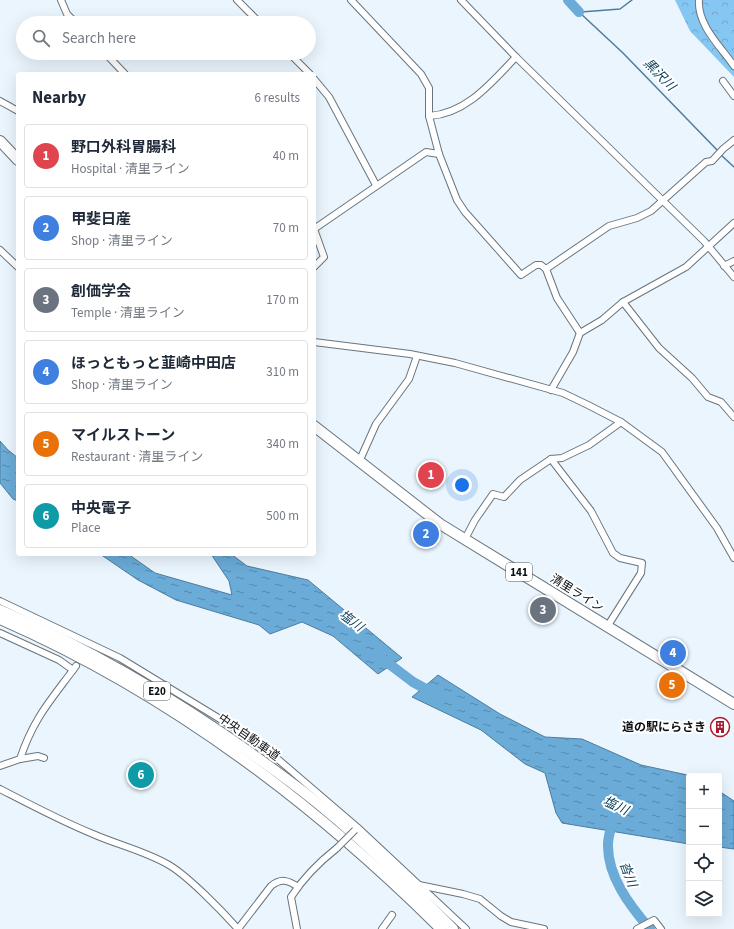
<!DOCTYPE html>
<html lang="en">
<head>
<meta charset="utf-8">
<style>
  :root { --surface:#fff; --page:#f6f6f7; --text:#1f2937; --muted:#747a83; --line:#e0e1e3; --accent:#ea580c }
  body { margin:0; font-family:"Source Sans 3","Noto Sans JP",sans-serif; background:var(--page); color:var(--text) }
  .controls { position:absolute; right:12px; bottom:12px; display:grid; overflow:hidden; border-radius:4px; box-shadow:0 4px 16px #0002 }
  .controls button { width:36px; height:36px; display:grid; place-items:center; padding:0; border:0; border-bottom:1px solid var(--line); background:var(--surface); color:var(--text); font:20px sans-serif }
  .you { position:absolute; left:462px; top:485px; width:14px; height:14px; margin:-10px; border:3px solid #fff; border-radius:50%; background:#1a73e8; box-shadow:0 0 0 6px #1a73e833 }
  .badge { display:grid; place-items:center; width:26px; height:26px; border-radius:50%; background:var(--accent); color:#fff; font-size:13px; font-weight:700 }
  .pin { position:absolute; translate:-50% -50%; border:2px solid #fff; box-shadow:0 1px 4px #0006 }
  .list { margin:0; padding:0; list-style:none }
  h2 { display:flex; justify-content:space-between; align-items:center; height:52px; margin:0; padding:0 16px; font-size:17px }
  h2 small { font-size:13px; font-weight:400; color:var(--muted) }
  .list li { display:grid; grid-template-columns:26px 1fr auto; gap:12px; align-items:center; box-sizing:border-box; height:64px; margin:0 8px 8px; padding:0 8px; border:1px solid var(--line); border-radius:4px }
  .list b { display:block; font-size:15px; white-space:nowrap }
  .list p { margin:0; font-size:13px; white-space:nowrap; color:var(--muted) }
  .list em { font-size:13px; font-style:normal; color:var(--muted) }
  .icon { flex:none; width:22px; height:22px; fill:none; stroke:currentColor; stroke-width:2; stroke-linecap:round; stroke-linejoin:round }
  .map { position:relative; flex:none; width:734px; height:929px; overflow:hidden }
  .search { position:absolute; background:var(--surface); box-shadow:0 4px 16px #0002; left:16px; top:16px; width:300px; height:44px; display:flex; align-items:center; gap:10px; box-sizing:border-box; padding:0 14px; border-radius:22px; color:var(--muted); font-size:15px }
  .panel { position:absolute; background:var(--surface); box-shadow:0 4px 16px #0002; left:16px; top:72px; width:300px; height:484px; border-radius:4px }
  .map>svg:first-child { display:block }
</style>
</head>
<body>
<div class="map">
<svg width="734" height="929" viewBox="0 0 734 929">
  <defs>
    <pattern id="forest-crowns" width="20" height="18" patternUnits="userSpaceOnUse"><rect width="20" height="18" fill="#85c6f3"/><path d="M2 6a3 3 0 1 1 6 0M12 15a3 3 0 1 1 6 0" fill="none" stroke="#72a9cf"/></pattern>
    <pattern id="water-ripples" width="26" height="14" patternUnits="userSpaceOnUse"><rect width="26" height="14" fill="#6aabd7"/><path d="M2 4q2-2 4 0t4 0M15 11q2-2 4 0t4 0" fill="none" stroke="#558aad"/></pattern>
  </defs>
  <rect width="100%" height="100%" fill="#eaf5fd"/>
  <polygon fill="url(#forest-crowns)" points="675,0 734,0 734,77 690,31"/>
  <g fill="url(#water-ripples)" stroke="#4e7c9c">
    <polygon points="0,441 8,450 18,458 18,501 13,499 0,483"/>
    <polygon points="100,554 128,554 155,573 232,595 229,581 211,554 231,554 247,566 308,580 402,658 378,674 333,636 302,622 270,634 259,625 176,600 138,580"/>
    <polygon points="438,675 500,714 545,737 582,739 641,765 692,776 689,776 689,844 562,823 556,813 545,773 525,764 481,730 412,697"/>
    <polygon points="719,791 734,801 734,849 719,847"/>
  </g>
  <g fill="none" stroke-linecap="round" stroke-linejoin="round">
    <g stroke="#4e7c9c" stroke-width="1.5">
      <polyline points="579,12 623,53 719,152"/>
      <polyline points="581,12 620,9 632,0"/>
      <polyline points="721,155 734,167"/>
    </g>
    <g stroke="#6aabd7" stroke-width="10">
      <polyline points="568,0 579,12"/>
      <polyline points="380,657 413,682 435,694"/>
      <path d="M613,820C611,828 608,837 608,844C607,876 630,906 650,929"/>
    </g>
    <defs>
      <g id="minor">
        <polyline points="61,0 67,14 76,23"/>
        <polyline points="237,0 260,23"/>
        <polyline points="351,0 421,74 429,88 429,116 439,154 457,200 465,212 521,275 536,265 541,265 546,269 557,298 580,333"/>
        <polyline points="461,0 516,57 704,241 734,277"/>
        <path d="M699,0C697,25 721,47 734,66"/>
        <polyline points="105,53 125,74"/>
        <polyline points="289,53 310,74"/>
        <polyline points="314,79 329,97 376,185"/>
        <polyline points="723,81 734,96"/>
        <polyline points="0,101 18,111"/>
        <path d="M429,116C466,114 491,83 516,57"/>
        <polyline points="314,229 426,152 439,154"/>
        <polyline points="314,229 324,257 314,267"/>
        <polyline points="0,250 18,267"/>
        <polyline points="724,266 734,261"/>
        <polyline points="546,269 609,226 637,218 651,211 706,162 712,161 723,149 734,140"/>
        <polyline points="623,302 659,348 692,378 708,397 721,402 734,417"/>
        <polyline points="314,342 410,354 455,363 563,393 588,405 621,422 662,452 717,528 734,558"/>
        <polyline points="551,390 573,352 580,333 602,320 623,302 686,267 734,223"/>
        <polyline points="551,459 591,511 613,553 620,558 642,563 641,573 607,627"/>
        <polyline points="359,462 376,424 409,379 417,356"/>
        <polyline points="465,539 475,520 493,494 504,497 520,480 551,459 562,458 589,445 621,422"/>
        <polyline points="0,601 120,658 243,733 280,761 357,827 466,929"/>
        <polyline points="0,633 59,660 73,670"/>
        <polyline points="20,759 38,756 44,758"/>
        <path d="M0,766L20,759C34,717 51,700 76,666"/>
        <path d="M0,789C31,805 61,821 93,834C118,845 145,851 169,865C189,877 222,911 238,929"/>
        <polyline points="419,885 463,894 480,899 501,916 511,922 544,929"/>
        <path d="M238,929L271,886C281,878 288,880 298,887"/>
        <path d="M297,929L291,897C304,877 318,863 337,848"/>
        <polyline points="382,929 392,915"/>
        <polyline points="637,929 654,920 661,929"/>
      </g>
      <g id="highway">
        <polyline points="0,141 18,160"/>
        <polyline points="314,426 440,524 734,704"/>
        <path d="M0,610C107,656 208,719 301,790C355,832 405,881 453,929"/>
        <path d="M0,619C168,692 312,801 441,929"/>
      </g>
    </defs>
    <use href="#minor" stroke="#69757e" stroke-width="8"/>
    <use href="#highway" stroke="#69757e" stroke-width="12"/>
    <use href="#minor" stroke="#fff" stroke-width="6"/>
    <use href="#highway" stroke="#fff" stroke-width="10"/>
    <defs>
      <polyline id="minor-bridge" points="337,848 355,830"/>
    </defs>
    <use href="#minor-bridge" stroke="#69757e" stroke-width="8" stroke-linecap="butt"/>
    <use href="#minor-bridge" stroke="#fff" stroke-width="6"/>
  </g>
  <defs>
    <symbol id="building-ring" viewBox="-11 -11 22 22"><circle r="9.5" fill="#fff" stroke="#ad192e" stroke-width="1.5"/><path d="M-4-6H4V6H1V3H-1V6H-4ZM-2.5-4.3h1.7v1.8h-1.7ZM.8-4.3h1.7v1.8H.8ZM-2.5-1h1.7V.8h-1.7ZM.8-1h1.7V.8H.8Z" fill="#ad192e"/></symbol>
  </defs>
  <g fill-rule="evenodd">
    <use href="#building-ring" x="709" y="716" width="22" height="22"/>
  </g>
  <g text-anchor="middle" stroke-width="4" stroke-linejoin="round" paint-order="stroke">
    <g fill="#fff" stroke="#545759" stroke-width="1">
      <rect x="506" y="563" width="26" height="18" rx="3"/>
      <rect x="144" y="682" width="26" height="18" rx="3"/>
    </g>
    <g font-size="11" font-weight="bold" fill="#0b0f12">
      <text x="519" y="576">141</text>
      <text x="157" y="695">E20</text>
    </g>
    <g font-size="12" fill="#0b0f12" stroke="#fff">
      <text transform="translate(577 593) rotate(32)" y="4">清里ライン</text>
      <text transform="translate(249 737) rotate(35)" y="4">中央自動車道</text>
    </g>
    <g font-size="12" font-weight="bold" fill="#0b0f12" stroke="#fff" text-anchor="end">
      <text x="706" y="731">道の駅にらさき</text>
    </g>
    <g font-size="13" font-style="italic" fill="#0c415e" stroke="#fff">
      <text transform="translate(660 74) rotate(45)" y="5">黒沢川</text>
      <text transform="translate(352 620) rotate(37)" y="5">塩川</text>
      <text transform="translate(616 805) rotate(25)" y="5">塩川</text>
      <text transform="translate(629 874) rotate(69)" y="5">沓川</text>
    </g>
  </g>
</svg>
<div class="controls">
<button>+</button>
<button>−</button>
<button><svg class="icon" aria-label="locate" viewBox="0 0 24 24"><circle cx="12" cy="12" r="6"/><path d="M12 2v4M12 18v4M2 12h4M18 12h4"/></svg></button>
<button><svg class="icon" aria-label="layers" viewBox="0 0 24 24"><path d="M12 4l9 5-9 5-9-5zM3 14l9 5 9-5"/></svg></button>
</div>
<div class="you"></div>
<div class="pin badge" style="left:431px;top:475px;background:#e0444e">1</div>
<div class="pin badge" style="left:426px;top:534px;background:#3f7fe0">2</div>
<div class="pin badge" style="left:543px;top:610px;background:#6b7280">3</div>
<div class="pin badge" style="left:673px;top:653px;background:#3f7fe0">4</div>
<div class="pin badge" style="left:672px;top:685px;background:#e8710a">5</div>
<div class="pin badge" style="left:141px;top:775px;background:#0f9aa8">6</div>
<div class="search"><svg class="icon" aria-label="search" viewBox="0 0 24 24"><circle cx="10" cy="10" r="6"/><path d="M15 15l6 6"/></svg>Search here</div>
<section class="panel">
<h2>Nearby<small>6 results</small></h2>
<ul class="list">
<li><span class="badge" style="background:#e0444e">1</span><div><b>野口外科胃腸科</b><p>Hospital · 清里ライン</p></div><em>40 m</em></li>
<li><span class="badge" style="background:#3f7fe0">2</span><div><b>甲斐日産</b><p>Shop · 清里ライン</p></div><em>70 m</em></li>
<li><span class="badge" style="background:#6b7280">3</span><div><b>創価学会</b><p>Temple · 清里ライン</p></div><em>170 m</em></li>
<li><span class="badge" style="background:#3f7fe0">4</span><div><b>ほっともっと韮崎中田店</b><p>Shop · 清里ライン</p></div><em>310 m</em></li>
<li><span class="badge" style="background:#e8710a">5</span><div><b>マイルストーン</b><p>Restaurant · 清里ライン</p></div><em>340 m</em></li>
<li><span class="badge" style="background:#0f9aa8">6</span><div><b>中央電子</b><p>Place</p></div><em>500 m</em></li>
</ul>
</section>
</div>
</body>
</html>
